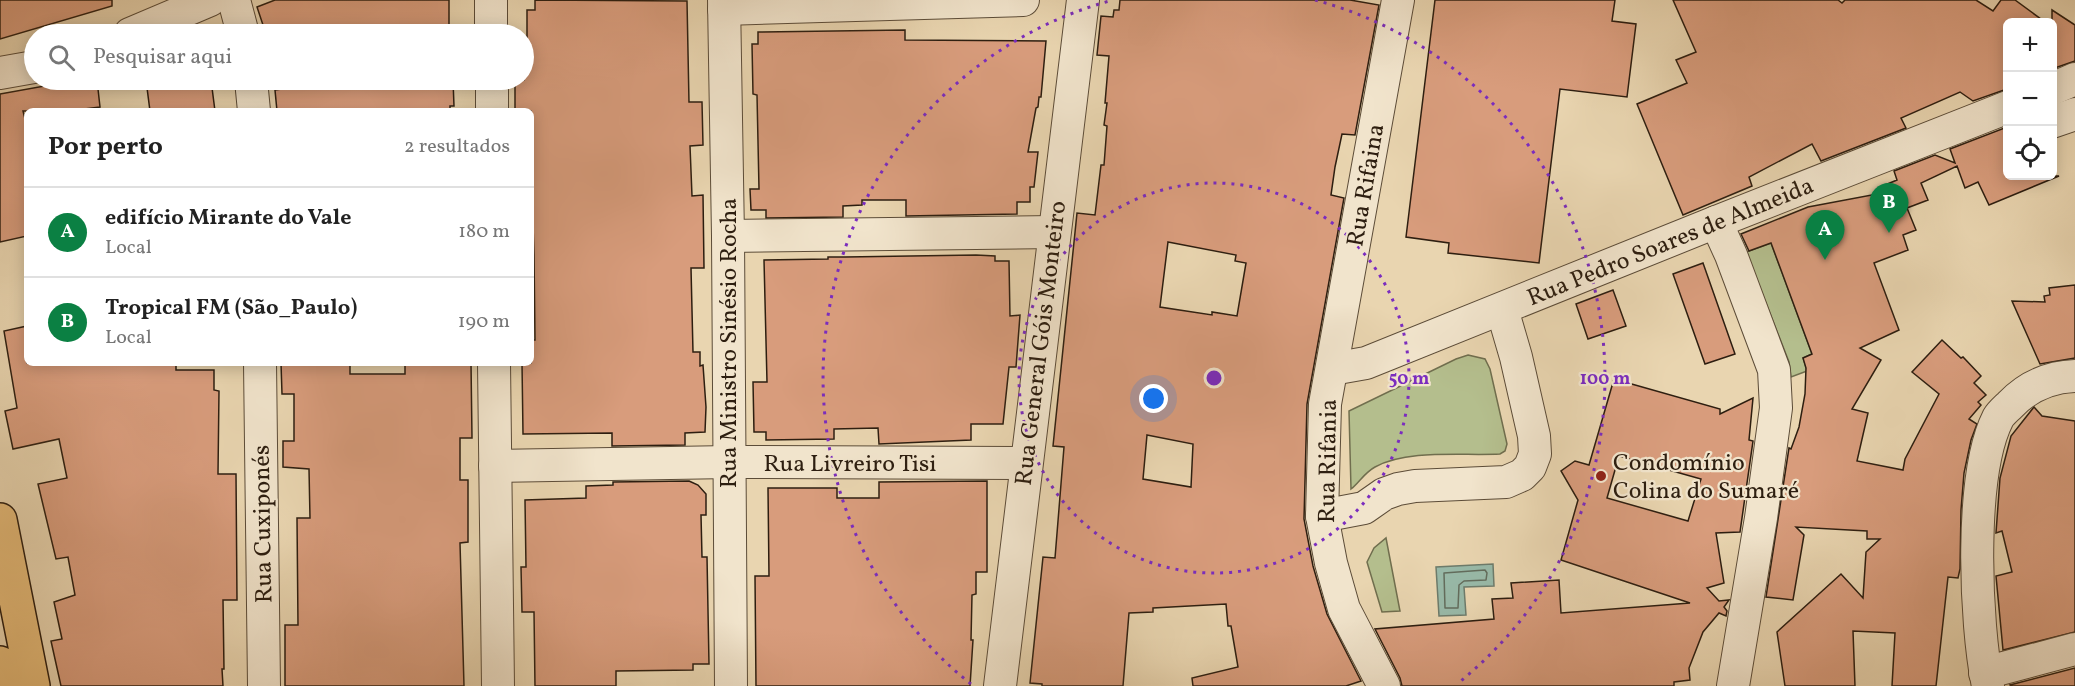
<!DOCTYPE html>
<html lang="pt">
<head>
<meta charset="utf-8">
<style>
  :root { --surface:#fff; --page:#f6f6f6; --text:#222; --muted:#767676; --line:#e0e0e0; --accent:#0b8043 }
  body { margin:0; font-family:Vollkorn,serif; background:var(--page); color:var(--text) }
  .controls { position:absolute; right:18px; top:18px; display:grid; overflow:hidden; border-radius:9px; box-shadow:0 3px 15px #0003 }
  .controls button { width:54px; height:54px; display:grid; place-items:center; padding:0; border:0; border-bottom:2px solid var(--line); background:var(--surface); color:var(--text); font:30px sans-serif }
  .you { position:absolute; left:1154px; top:399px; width:21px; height:21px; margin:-15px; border:4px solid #fff; border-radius:50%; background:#1a73e8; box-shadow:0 0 0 9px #1a73e833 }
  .badge { display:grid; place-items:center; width:39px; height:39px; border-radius:50%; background:var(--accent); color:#fff; font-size:20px; font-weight:700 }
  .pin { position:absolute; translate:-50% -50px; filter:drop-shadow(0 2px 3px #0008) }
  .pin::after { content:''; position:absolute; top:32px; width:21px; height:18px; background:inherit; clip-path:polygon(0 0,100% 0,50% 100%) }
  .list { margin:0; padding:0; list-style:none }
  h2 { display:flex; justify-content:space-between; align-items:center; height:78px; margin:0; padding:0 24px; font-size:26px }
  h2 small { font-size:20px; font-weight:400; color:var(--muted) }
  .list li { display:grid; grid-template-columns:39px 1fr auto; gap:18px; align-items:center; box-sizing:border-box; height:90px; padding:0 24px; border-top:2px solid var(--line) }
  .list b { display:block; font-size:22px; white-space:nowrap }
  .list p { margin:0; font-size:20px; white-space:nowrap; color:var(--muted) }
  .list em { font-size:20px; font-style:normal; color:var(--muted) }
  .icon { flex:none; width:33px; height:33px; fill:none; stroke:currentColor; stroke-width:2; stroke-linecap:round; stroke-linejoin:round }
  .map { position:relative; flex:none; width:2075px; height:686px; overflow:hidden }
  .search { position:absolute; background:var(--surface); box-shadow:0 3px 15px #0003; left:24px; top:24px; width:510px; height:66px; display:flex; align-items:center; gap:15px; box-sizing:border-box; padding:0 21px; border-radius:33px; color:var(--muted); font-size:22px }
  .panel { position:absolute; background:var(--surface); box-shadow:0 3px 15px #0003; left:24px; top:108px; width:510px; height:258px; border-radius:9px }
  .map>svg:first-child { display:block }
</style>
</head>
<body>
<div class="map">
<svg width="2075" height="686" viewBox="0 0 2075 686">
  <rect width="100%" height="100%" fill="#e9d5b0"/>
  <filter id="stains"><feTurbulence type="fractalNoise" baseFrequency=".00333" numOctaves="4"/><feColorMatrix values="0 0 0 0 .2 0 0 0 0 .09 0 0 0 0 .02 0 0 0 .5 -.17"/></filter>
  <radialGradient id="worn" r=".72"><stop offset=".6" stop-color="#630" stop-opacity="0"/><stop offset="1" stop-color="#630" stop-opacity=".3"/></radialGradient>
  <g fill="#b4be8d" stroke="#706e4e" stroke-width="1.5">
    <polygon points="1771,243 1812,354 1803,358 1807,371 1791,377 1789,362 1746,252"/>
    <path d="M1468,355L1485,359L1490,369L1507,444L1505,451L1500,454C1462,456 1408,449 1375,467C1364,473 1359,483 1351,489L1349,411L1456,359Z"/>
    <polygon points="1386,538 1400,611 1382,612 1367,562 1374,548"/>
  </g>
  <polygon fill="#98b9a8" stroke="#6d7b6b" stroke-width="1.5" points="1493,564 1494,586 1464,587 1466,615 1439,616 1436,567"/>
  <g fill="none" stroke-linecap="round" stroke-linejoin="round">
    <polygon stroke="#626c5c" stroke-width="1.5" points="1485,570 1487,573 1486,580 1464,581 1459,585 1458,608 1445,608 1444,573"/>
  </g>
  <g fill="#d89c7c" stroke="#2d1e10" stroke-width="1.5" fill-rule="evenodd">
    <polygon points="0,0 112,0 112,6 0,39"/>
    <polygon points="275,0 449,0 449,34 266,34 257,7"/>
    <polygon points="535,0 687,1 689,102 702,102 703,145 690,146 692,196 703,195 704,268 691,268 693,352 700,352 700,366 703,365 706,407 705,432 685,433 685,445 612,446 612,433 523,434 522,363 531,363 531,340 535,340 534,255 533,225 531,225 531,111 515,111 515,80 524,80 524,48 527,47 527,10 535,10"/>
    <path d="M1120,0H1350L1379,5L1355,135L1342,134L1335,167L1331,195L1344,198L1307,404L1304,519L1313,566L1327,614L1361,681L1346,686H1193L1192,678L1238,667L1231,626H1228L1226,604L1153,608V612L1129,613L1123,686H1042V684L1030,683L1043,557L1055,558L1064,447L1053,446L1077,213L1095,215L1101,165H1104L1107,126L1104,125L1107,103H1105L1109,56L1097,55L1101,16L1113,17L1114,10H1119ZM1168,242L1236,255L1235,261L1246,263L1237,316L1212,312V315L1160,307ZM1147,435L1193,444L1191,487L1143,479Z"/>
    <polygon points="1435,0 1615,0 1612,21 1636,24 1627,97 1560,89 1539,263 1448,253 1449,243 1406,237"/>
    <polygon points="1673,0 1838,0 1842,3 1845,0 1976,0 1993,11 2001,0 2015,0 2045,22 2007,22 2007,89 1973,101 1960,92 1901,118 1906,128 1821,161 1812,144 1749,177 1752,186 1683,215 1637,104 1687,83 1676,60 1696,52"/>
    <polygon points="2052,10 2075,25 2075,61 2052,69"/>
    <polygon points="905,30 905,40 1046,41 1041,97 1039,97 1038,107 1036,108 1028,152 1038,152 1034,187 1030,187 1030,202 1017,202 1017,214 906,216 906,200 862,200 862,205 843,206 843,217 766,218 766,210 751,210 750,189 759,189 757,95 753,94 752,44 758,44 758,32"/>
    <polygon points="55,80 97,80 100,107 85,109 85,111 23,111 27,127 27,236 0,242 0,94 56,84"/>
    <polygon points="146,80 211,80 215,111 150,111"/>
    <polygon points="328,80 453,80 454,106 450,106 450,111 277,111 275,90 281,89 281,86 288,85 288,82"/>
    <polygon points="2007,127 2007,176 2059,176 1989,205 1978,182 1965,188 1957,166 1921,183 1928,200 1907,208 1916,230 1903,235 1908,250 1874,263 1899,330 1860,348 1881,360 1852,409 1868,413 1857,461 1903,470 1905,459 1939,394 1912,372 1942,340 1961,358 1963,357 1981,376 1974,383 1986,395 1978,402 1981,405 1969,419 1977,424 1971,440 1964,473 1961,510 1960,569 1958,578 1948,577 1936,686 1892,686 1895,633 1853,631 1855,686 1785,686 1777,632 1841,574 1863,598 1866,552 1880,539 1867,539 1867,531 1796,527 1804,535 1793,600 1766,597 1789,448 1791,449 1799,427 1805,394 1806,368 1803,358 1812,354 1771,243 1749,251 1741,234 1808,207 1888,192 1885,185 1897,180 1894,171 1935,155 1955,163 1950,149"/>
    <polygon points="976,255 995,256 995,261 1009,261 1010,316 1020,315 1016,367 1009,367 1003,424 971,424 971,440 879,444 878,428 834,429 834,439 766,440 766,432 754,432 753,382 767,382 764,260 828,259 828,257 845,257"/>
    <polygon points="1703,263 1735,354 1705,364 1673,274"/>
    <polygon points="2075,285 2075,358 2040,364 2012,301 2045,302 2044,296 2050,295 2049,288"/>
    <polygon points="1613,290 1626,326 1588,339 1576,304"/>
    <polygon points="27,326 27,363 176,363 176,370 214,370 214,390 219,391 218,474 236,474 237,600 223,600 224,669 222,669 223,686 61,686 51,641 62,639 54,602 75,595 68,557 56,559 38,484 67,478 59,439 13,449 5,411 17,408 4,331"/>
    <polygon points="281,363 350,363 350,374 405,374 405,363 471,363 472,438 460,438 460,480 468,480 468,542 460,543 464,686 285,686 285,625 298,625 297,518 310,518 309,469 283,467 283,441 294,441 294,394 282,394"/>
    <path d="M1614,379L1720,409V414L1753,398L1749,440L1753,441L1740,532L1716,533L1724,583L1707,588L1719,601L1729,600L1724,607L1727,611L1726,616L1719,613L1703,632L1689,668L1690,680L1674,682V686H1402L1400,678L1375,629L1494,619L1492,599L1513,598L1511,583L1559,580L1561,613L1690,603L1561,560L1578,500L1561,471L1575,461L1589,465ZM1619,456L1701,479L1688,521L1607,498Z"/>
    <polygon points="2034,407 2042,416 2075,421 2075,632 2003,650 1996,576 2012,572 2002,531 1996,533 2000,478 2011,436"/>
    <polygon points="689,481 698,485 706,494 706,515 701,515 702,557 707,557 709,664 693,664 693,670 616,671 616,686 535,686 534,612 522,612 521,567 526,567 525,500 586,498 586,486 613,485 613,482"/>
    <polygon points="987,481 987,572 976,572 976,594 972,595 971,640 973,640 970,686 756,686 755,576 769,576 768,488 837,488 837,498 879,498 879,482"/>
    <polygon points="2075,668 2075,686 2011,686 2010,685"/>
  </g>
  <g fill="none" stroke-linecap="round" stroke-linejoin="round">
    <defs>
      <g id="minor">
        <polyline points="234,0 243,34"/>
        <polyline points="491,0 491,34"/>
        <polyline points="724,0 728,236 731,686"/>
        <polyline points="724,9 1023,0"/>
        <polyline points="130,34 210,0"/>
        <polyline points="0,73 34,67"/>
        <polyline points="251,80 254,111"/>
        <polyline points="492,80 492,111"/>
        <polyline points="2052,89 2075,79"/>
        <polyline points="2052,122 2075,114"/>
        <polyline points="1716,222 1731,255 1774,370 1776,408 1761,518 1733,686"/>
        <polyline points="728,236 1054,232"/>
        <polyline points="260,363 264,686"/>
        <polyline points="494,363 498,686"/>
        <polyline points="1332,369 1366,363 1716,222 2008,107"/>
        <polyline points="495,466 730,462 1025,463"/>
        <polyline points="1322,516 1364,508 1384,494 1398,489 1415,486 1506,482 1522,475 1530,467 1535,454 1534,436 1516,357 1502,309"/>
        <polyline points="1985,673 2075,649"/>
        <polyline points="1000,686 1083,0"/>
        <polyline points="1384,686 1344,609 1331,563 1322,516 1325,404 1398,0"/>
        <path d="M1988,686C1975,623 1969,475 1998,418C2001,413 2006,409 2010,405C2028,386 2049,377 2075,376"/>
      </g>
      <g id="major">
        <polyline points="0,520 33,686"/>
        <polyline points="0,663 5,686"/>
      </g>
    </defs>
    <use href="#minor" stroke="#5c4c38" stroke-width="34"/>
    <use href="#major" stroke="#2d1e10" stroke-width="36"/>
    <use href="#minor" stroke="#f1e4cc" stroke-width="32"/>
    <use href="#major" stroke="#e4ba78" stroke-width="33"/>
  </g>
  <g fill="none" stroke="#7b2cbf" stroke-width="3" stroke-dasharray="3 6">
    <circle cx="1214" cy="378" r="195"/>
    <path d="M971 684A391 391 0 0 1 1113 0M1315 0A391 391 0 0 1 1457 684"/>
  </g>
  <circle fill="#8f2418" stroke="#f1e4cc" stroke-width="2" cx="1601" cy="476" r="6"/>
  <g text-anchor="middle" stroke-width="4.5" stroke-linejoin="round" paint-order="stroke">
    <g font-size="24" fill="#2d1e10" stroke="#f1e4cc">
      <text transform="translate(1365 185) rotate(-80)" y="8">Rua Rifaina</text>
      <text transform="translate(1670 241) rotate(-22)" y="8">Rua Pedro Soares de Almeida</text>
      <text transform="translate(728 343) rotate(-90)" y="8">Rua Ministro Sinésio Rocha</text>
      <text transform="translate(1040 343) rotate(-83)" y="8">Rua General Góis Monteiro</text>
      <text transform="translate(1327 461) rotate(-89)" y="8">Rua Rifania</text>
      <text x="850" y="471">Rua Livreiro Tisi</text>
      <text transform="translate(262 524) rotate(-91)" y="8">Rua Cuxiponés</text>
    </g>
    <g font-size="24" fill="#2d1e10" stroke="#f1e4cc" text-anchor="start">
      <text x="1613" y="470">Condomínio<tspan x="1613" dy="28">Colina do Sumaré</tspan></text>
    </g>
  </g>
  <circle cx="1214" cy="378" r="9" fill="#7b2cbf" stroke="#f1e4cc" stroke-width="3"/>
  <g font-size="18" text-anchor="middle" font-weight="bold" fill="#7b2cbf" stroke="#f1e4cc" stroke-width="4.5" stroke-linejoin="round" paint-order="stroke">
    <text x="1409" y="384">50 m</text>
    <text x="1605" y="384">100 m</text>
  </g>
  <rect width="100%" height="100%" filter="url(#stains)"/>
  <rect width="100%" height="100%" fill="url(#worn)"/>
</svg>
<div class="controls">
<button>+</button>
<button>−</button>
<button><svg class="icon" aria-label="locate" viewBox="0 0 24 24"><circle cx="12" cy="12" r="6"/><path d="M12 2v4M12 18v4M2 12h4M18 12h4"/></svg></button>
</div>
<div class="you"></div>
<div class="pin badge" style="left:1825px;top:260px">A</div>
<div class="pin badge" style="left:1889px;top:233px">B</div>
<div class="search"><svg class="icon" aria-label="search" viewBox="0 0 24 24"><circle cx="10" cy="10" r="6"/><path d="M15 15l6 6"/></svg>Pesquisar aqui</div>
<section class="panel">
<h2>Por perto<small>2 resultados</small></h2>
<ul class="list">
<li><span class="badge">A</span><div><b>edifício Mirante do Vale</b><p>Local</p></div><em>180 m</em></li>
<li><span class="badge">B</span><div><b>Tropical FM (São_Paulo)</b><p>Local</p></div><em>190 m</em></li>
</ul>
</section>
</div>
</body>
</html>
